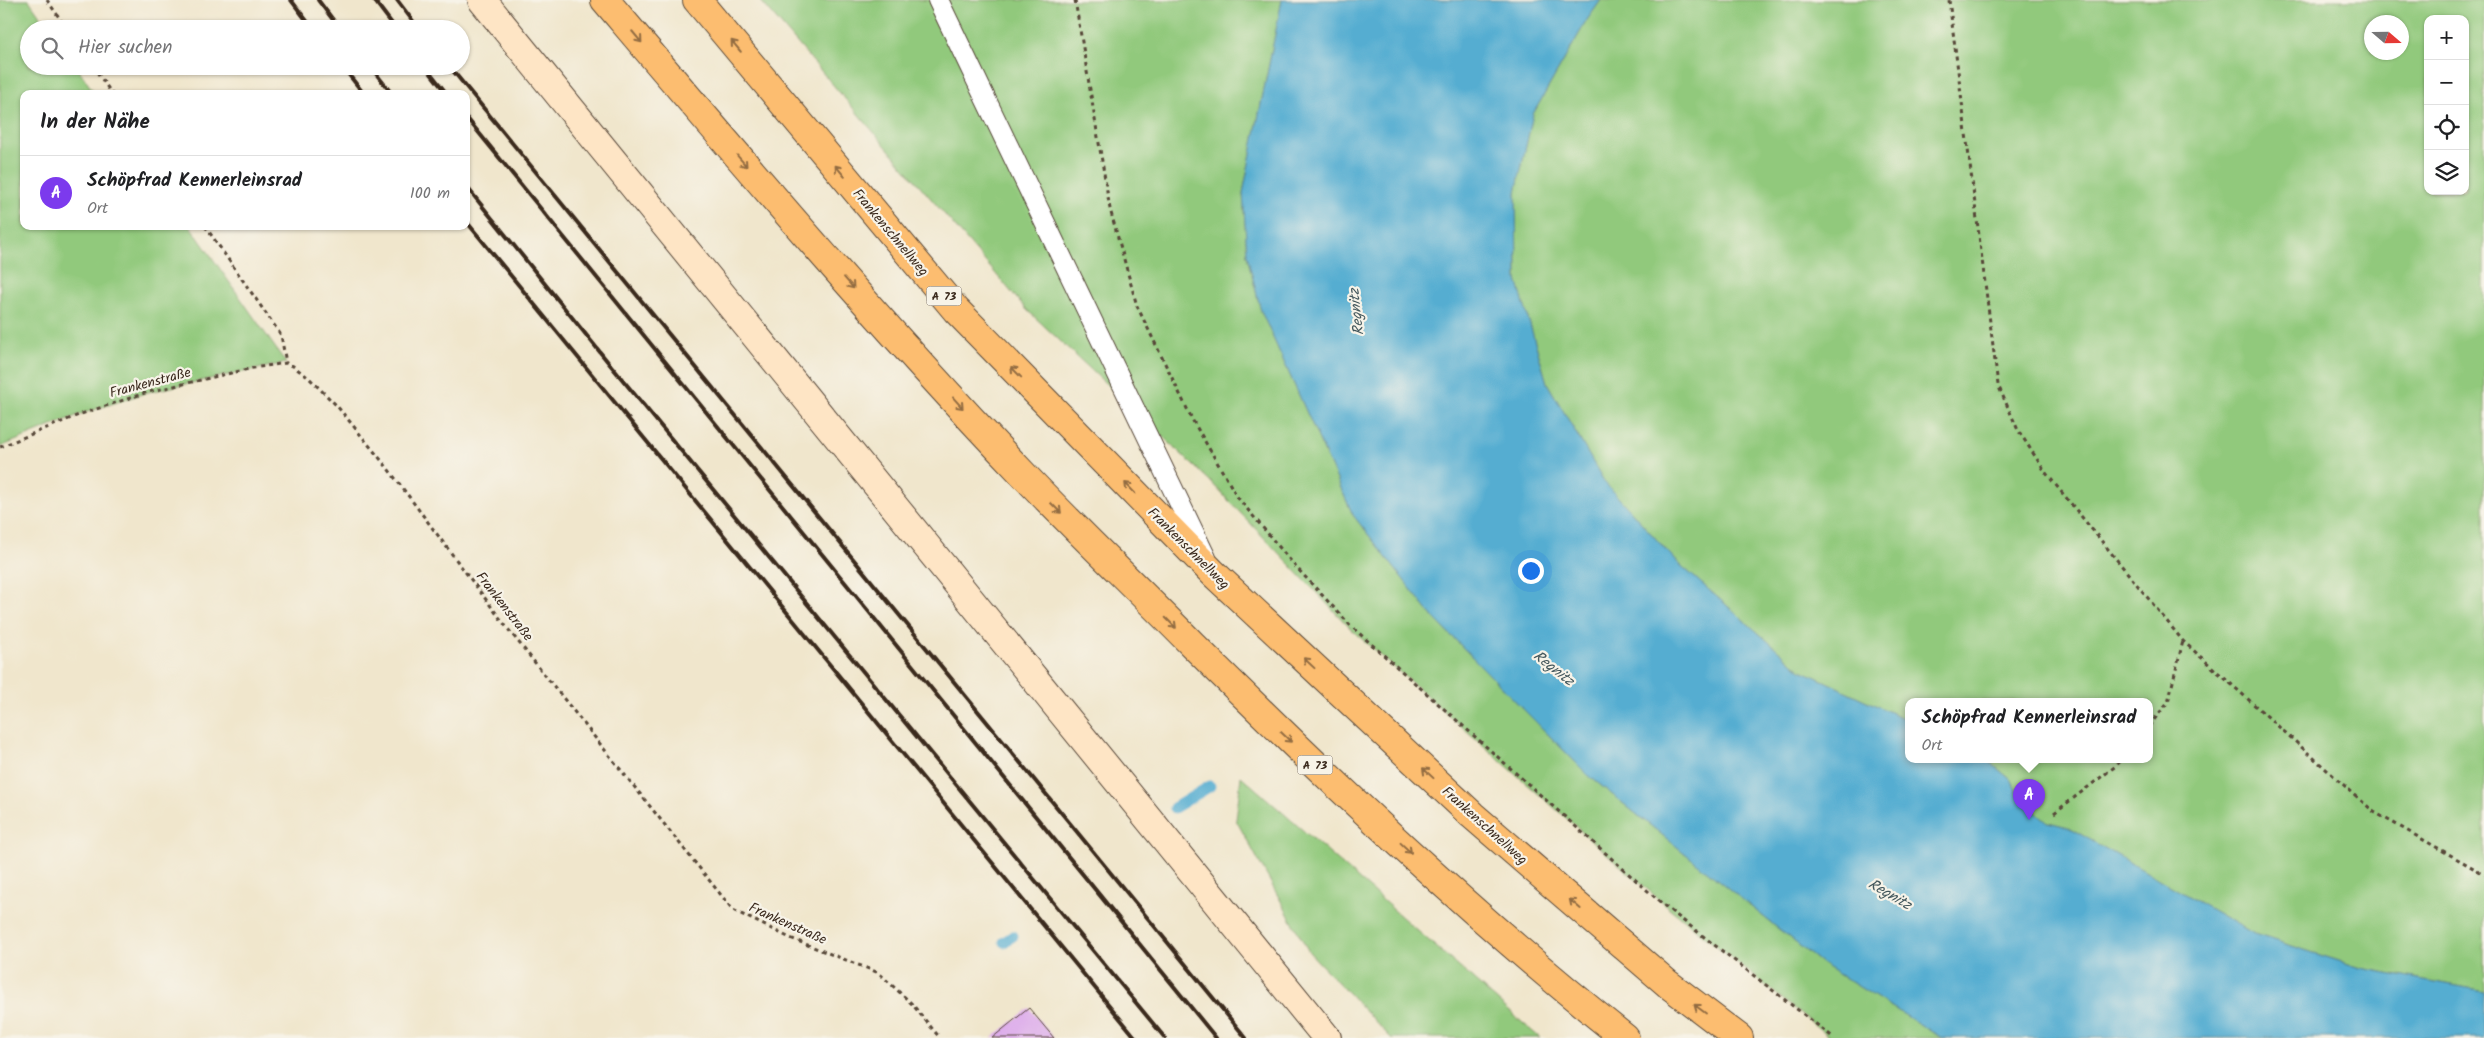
<!DOCTYPE html>
<html lang="de">
<head>
<meta charset="utf-8">
<style>
  :root { --surface:#fff; --page:#f6f6f6; --text:#202124; --muted:#757577; --line:#e0e0e0; --accent:#7c3aed }
  body { margin:0; font-family:Kalam,sans-serif; background:var(--page); color:var(--text) }
  .controls { position:absolute; right:15px; top:15px; display:grid; overflow:hidden; border-radius:10px; box-shadow:0 1px 4px #0004 }
  .controls button { width:45px; height:45px; display:grid; place-items:center; padding:0; border:0; border-bottom:1px solid var(--line); background:var(--surface); color:var(--text); font:25px sans-serif }
  .compass { position:absolute; left:2364px; top:15px; width:45px; height:45px; border-radius:50%; background:var(--surface); box-shadow:0 1px 4px #0004; rotate:110deg }
  .you { position:absolute; left:1530px; top:570px; width:18px; height:18px; margin:-12px; border:4px solid #fff; border-radius:50%; background:#1a73e8; box-shadow:0 0 0 8px #1a73e833 }
  .badge { display:grid; place-items:center; width:32px; height:32px; border-radius:50%; background:var(--accent); color:#fff; font-size:16px; font-weight:700 }
  .pin { position:absolute; translate:-50% -41px; filter:drop-shadow(0 1px 2px #0008) }
  .pin::after { content:''; position:absolute; top:26px; width:18px; height:15px; background:inherit; clip-path:polygon(0 0,100% 0,50% 100%) }
  .popup { position:absolute; left:1905px; top:698px; width:248px; height:65px; box-sizing:border-box; display:grid; place-content:center; border-radius:10px; background:var(--surface); filter:drop-shadow(0 1px 4px #0005); font-size:16px; white-space:nowrap; color:var(--muted) }
  .popup b { font-size:19px; color:var(--text) }
  .popup::after { content:''; position:absolute; left:50%; top:100%; margin-left:-10px; border:10px solid transparent; border-top-color:var(--surface) }
  .list { margin:0; padding:0; list-style:none }
  h2 { display:flex; justify-content:space-between; align-items:center; height:65px; margin:0; padding:0 20px; font-size:21px }
  h2 small { font-size:16px; font-weight:400; color:var(--muted) }
  .list li { display:grid; grid-template-columns:32px 1fr auto; gap:15px; align-items:center; box-sizing:border-box; height:75px; padding:0 20px; border-top:1px solid var(--line) }
  .list b { display:block; font-size:19px; white-space:nowrap }
  .list p { margin:0; font-size:16px; white-space:nowrap; color:var(--muted) }
  .list em { font-size:16px; font-style:normal; color:var(--muted) }
  .icon { flex:none; width:28px; height:28px; fill:none; stroke:currentColor; stroke-width:2; stroke-linecap:round; stroke-linejoin:round }
  .map { position:relative; flex:none; width:2484px; height:1038px; overflow:hidden }
  .search { position:absolute; background:var(--surface); box-shadow:0 1px 4px #0004; left:20px; top:20px; width:450px; height:55px; display:flex; align-items:center; gap:12px; box-sizing:border-box; padding:0 18px; border-radius:28px; color:var(--muted); font-size:19px }
  .panel { position:absolute; background:var(--surface); box-shadow:0 1px 4px #0004; left:20px; top:90px; width:450px; height:140px; border-radius:10px }
  .map>svg:first-child { display:block }
</style>
</head>
<body>
<div class="map">
<svg width="2484" height="1038" viewBox="0 0 2484 1038">
  <rect width="100%" height="100%" fill="#f7f3e8"/>
  <filter id="ink" filterUnits="userSpaceOnUse"><feTurbulence type="fractalNoise" baseFrequency=".02" numOctaves="2"/><feDisplacementMap in="SourceGraphic" scale="10" xChannelSelector="R" yChannelSelector="G"/><feConvolveMatrix kernelMatrix="1 2 1 2 8 2 1 2 1" color-interpolation-filters="sRGB"/></filter>
  <filter id="wash" filterUnits="userSpaceOnUse"><feTurbulence type="fractalNoise" baseFrequency=".0096" numOctaves="4" result="noise"/><feDisplacementMap in="SourceGraphic" scale="20" xChannelSelector="R" yChannelSelector="G"/><feGaussianBlur stdDeviation="1.12" result="paint"/><feColorMatrix in="noise" values="0 0 0 0 0 0 0 0 0 0 0 0 0 0 0 0 0 1.4 0 .05"/><feComposite in="paint" operator="in"/></filter>
  <g filter="url(#wash)">
    <rect width="100%" height="100%" fill="#f0e6cc"/>
    <g fill="#91c97c" stroke="#667a4d" fill-rule="evenodd">
      <polygon points="0,0 29,0 49,29 29,29 29,66 76,66 95,94 24,94 24,226 190,226 286,363 148,392 81,414 0,447"/>
      <polygon points="760,0 1282,0 1243,193 1247,255 1261,311 1353,515 1432,616 1588,775 1822,964 1942,1038 1831,1038 1663,903 1354,632 1209,480 1026,309"/>
      <path d="M1601,0H2484V991L2361,968L2254,934L2068,827L2048,822L2021,799L2010,779L1986,759H2149V701H1909V721L1801,670L1678,563L1605,483L1547,383L1517,280L1516,192L1533,114L1587,20ZM2428,19H2465V191H2428ZM2372,22H2402V52H2372Z"/>
      <polygon points="1241,776 1540,1038 1391,1038 1309,952 1236,820"/>
    </g>
    <polygon fill="#54add1" stroke="#486c78" points="1282,0 1601,0 1587,20 1533,114 1516,192 1517,280 1547,383 1605,483 1678,563 1801,670 1909,721 1909,759 1986,759 2010,779 2021,799 2048,822 2068,827 2254,934 2361,968 2484,991 2484,1038 1942,1038 1822,964 1588,775 1432,616 1353,515 1261,311 1247,255 1243,193"/>
    <g fill="none" stroke-linecap="round" stroke-linejoin="round">
      <g stroke="#54add1" stroke-width="11">
        <polyline points="1174,808 1210,786"/>
        <polyline points="1004,942 1013,936"/>
      </g>
    </g>
    <g id="blocks">
      <polygon fill="#ddaceb" points="1029,1008 1054,1038 992,1038"/>
    </g>
  </g>
  <g filter="url(#ink)">
    <use href="#blocks" fill-opacity="0" stroke="#564638" stroke-width="1"/>
    <g fill="none" stroke-linecap="round" stroke-linejoin="round">
      <defs>
        <polyline id="service" points="938,0 1206,558"/>
        <polyline id="secondary" points="482,0 1327,1038"/>
        <g id="motorway">
          <path d="M605,0C741,160 877,321 1022,473C1077,531 1136,587 1192,644C1330,781 1473,917 1625,1038"/>
          <polyline points="697,0 956,310 1213,573 1472,815 1668,984 1739,1038"/>
        </g>
      </defs>
      <use href="#service" stroke="#564638" stroke-width="22"/>
      <use href="#secondary" stroke="#564638" stroke-width="30"/>
      <use href="#motorway" stroke="#564638" stroke-width="30"/>
      <g stroke="#564638" stroke-width="3" stroke-dasharray="4 4" stroke-linecap="butt">
        <polyline points="47,0 67,29"/>
        <polyline points="1075,0 1110,209 1137,306 1193,421 1238,498 1295,566 1351,626 1667,908 1834,1038"/>
        <polyline points="1949,0 1998,385 2018,430 2046,473 2183,641 2374,812 2484,874"/>
        <polyline points="93,66 112,94"/>
        <polyline points="205,226 281,335 286,363"/>
        <polyline points="0,447 81,414 148,392 253,368 286,363 293,366 309,378 337,406 386,466 508,629 733,910 790,938 879,973 912,1004 940,1038"/>
        <polyline points="2149,726 2168,702 2183,641"/>
        <polyline points="2054,813 2117,765 2122,759"/>
      </g>
      <use href="#service" stroke="#fff" stroke-width="20"/>
      <use href="#secondary" stroke="#fee5c5" stroke-width="28"/>
      <use href="#motorway" stroke="#fcbd6f" stroke-width="28"/>
      <g stroke="#3b2a1e" stroke-width="4">
        <polyline points="291,0 313,29"/>
        <polyline points="318,0 340,29"/>
        <polyline points="374,0 396,29"/>
        <polyline points="397,0 419,29"/>
        <polyline points="342,66 364,94"/>
        <polyline points="370,66 392,94"/>
        <polyline points="425,66 447,94"/>
        <polyline points="449,66 1246,1038"/>
        <polyline points="466,117 1216,1038"/>
        <polyline points="466,186 608,362 1165,1038"/>
        <polyline points="466,221 1136,1038"/>
      </g>
    </g>
    <defs><path id="oneway-shaft" d="M-6 0H5M1.5-3L5.5 0L1.5 3" fill="none" stroke-width="1.6" stroke-linecap="round" stroke-linejoin="round" transform="scale(1.25)"/></defs>
    <g stroke="#926c42">
      <use href="#oneway-shaft" transform="translate(637 37) rotate(50)"/>
      <use href="#oneway-shaft" transform="translate(736 46) rotate(-130)"/>
      <use href="#oneway-shaft" transform="translate(742 161) rotate(49)"/>
      <use href="#oneway-shaft" transform="translate(840 171) rotate(-130)"/>
      <use href="#oneway-shaft" transform="translate(849 283) rotate(49)"/>
      <use href="#oneway-shaft" transform="translate(1016 372) rotate(-134)"/>
      <use href="#oneway-shaft" transform="translate(958 403) rotate(48)"/>
      <use href="#oneway-shaft" transform="translate(1130 488) rotate(-134)"/>
      <use href="#oneway-shaft" transform="translate(1056 508) rotate(45)"/>
      <use href="#oneway-shaft" transform="translate(1171 623) rotate(45)"/>
      <use href="#oneway-shaft" transform="translate(1309 663) rotate(-137)"/>
      <use href="#oneway-shaft" transform="translate(1286 737) rotate(44)"/>
      <use href="#oneway-shaft" transform="translate(1428 773) rotate(-137)"/>
      <use href="#oneway-shaft" transform="translate(1406 848) rotate(43)"/>
      <use href="#oneway-shaft" transform="translate(1575 904) rotate(-139)"/>
      <use href="#oneway-shaft" transform="translate(1700 1009) rotate(-143)"/>
    </g>
  </g>
  <g text-anchor="middle" stroke-width="4.5" stroke-linejoin="round" paint-order="stroke">
    <g fill="#f7f3e8" stroke="#73665b" stroke-width="1">
      <rect x="926.5" y="286.5" width="35" height="19" rx="4"/>
      <rect x="1297.5" y="755.5" width="35" height="19" rx="4"/>
    </g>
    <g font-size="12" font-weight="bold" fill="#3b2a1e">
      <text x="944" y="300">A 73</text>
      <text x="1315" y="769">A 73</text>
    </g>
    <g font-size="14" fill="#3b2a1e" stroke="#f7f3e8">
      <text transform="translate(891 232) rotate(50)" y="5">Frankenschnellweg</text>
      <text transform="translate(150 382) rotate(-15)" y="5">Frankenstraße</text>
      <text transform="translate(1189 548) rotate(45)" y="5">Frankenschnellweg</text>
      <text transform="translate(505 606) rotate(52)" y="5">Frankenstraße</text>
      <text transform="translate(1485 825) rotate(42)" y="5">Frankenschnellweg</text>
      <text transform="translate(788 923) rotate(24)" y="5">Frankenstraße</text>
    </g>
    <g font-size="15" font-style="italic" fill="#44585d" stroke="#f7f3e8">
      <text transform="translate(1356 312) rotate(-96)" y="5">Regnitz</text>
      <text transform="translate(1554 668) rotate(38)" y="5">Regnitz</text>
      <text transform="translate(1890 894) rotate(30)" y="5">Regnitz</text>
    </g>
  </g>
</svg>
<div class="controls">
<button>+</button>
<button>−</button>
<button><svg class="icon" aria-label="locate" viewBox="0 0 24 24"><circle cx="12" cy="12" r="6"/><path d="M12 2v4M12 18v4M2 12h4M18 12h4"/></svg></button>
<button><svg class="icon" aria-label="layers" viewBox="0 0 24 24"><path d="M12 4l9 5-9 5-9-5zM3 14l9 5 9-5"/></svg></button>
</div>
<svg class="compass" viewBox="-18 -18 36 36"><path d="M0-13l5 13h-10z" fill="#e53935"/><path d="M0 13l5-13h-10z" fill="#757577"/></svg>
<div class="you"></div>
<div class="pin badge" style="left:2029px;top:820px">A</div>
<div class="popup"><b>Schöpfrad Kennerleinsrad</b>Ort</div>
<div class="search"><svg class="icon" aria-label="search" viewBox="0 0 24 24"><circle cx="10" cy="10" r="6"/><path d="M15 15l6 6"/></svg>Hier suchen</div>
<section class="panel">
<h2>In der Nähe<small></small></h2>
<ul class="list">
<li><span class="badge">A</span><div><b>Schöpfrad Kennerleinsrad</b><p>Ort</p></div><em>100 m</em></li>
</ul>
</section>
</div>
</body>
</html>
